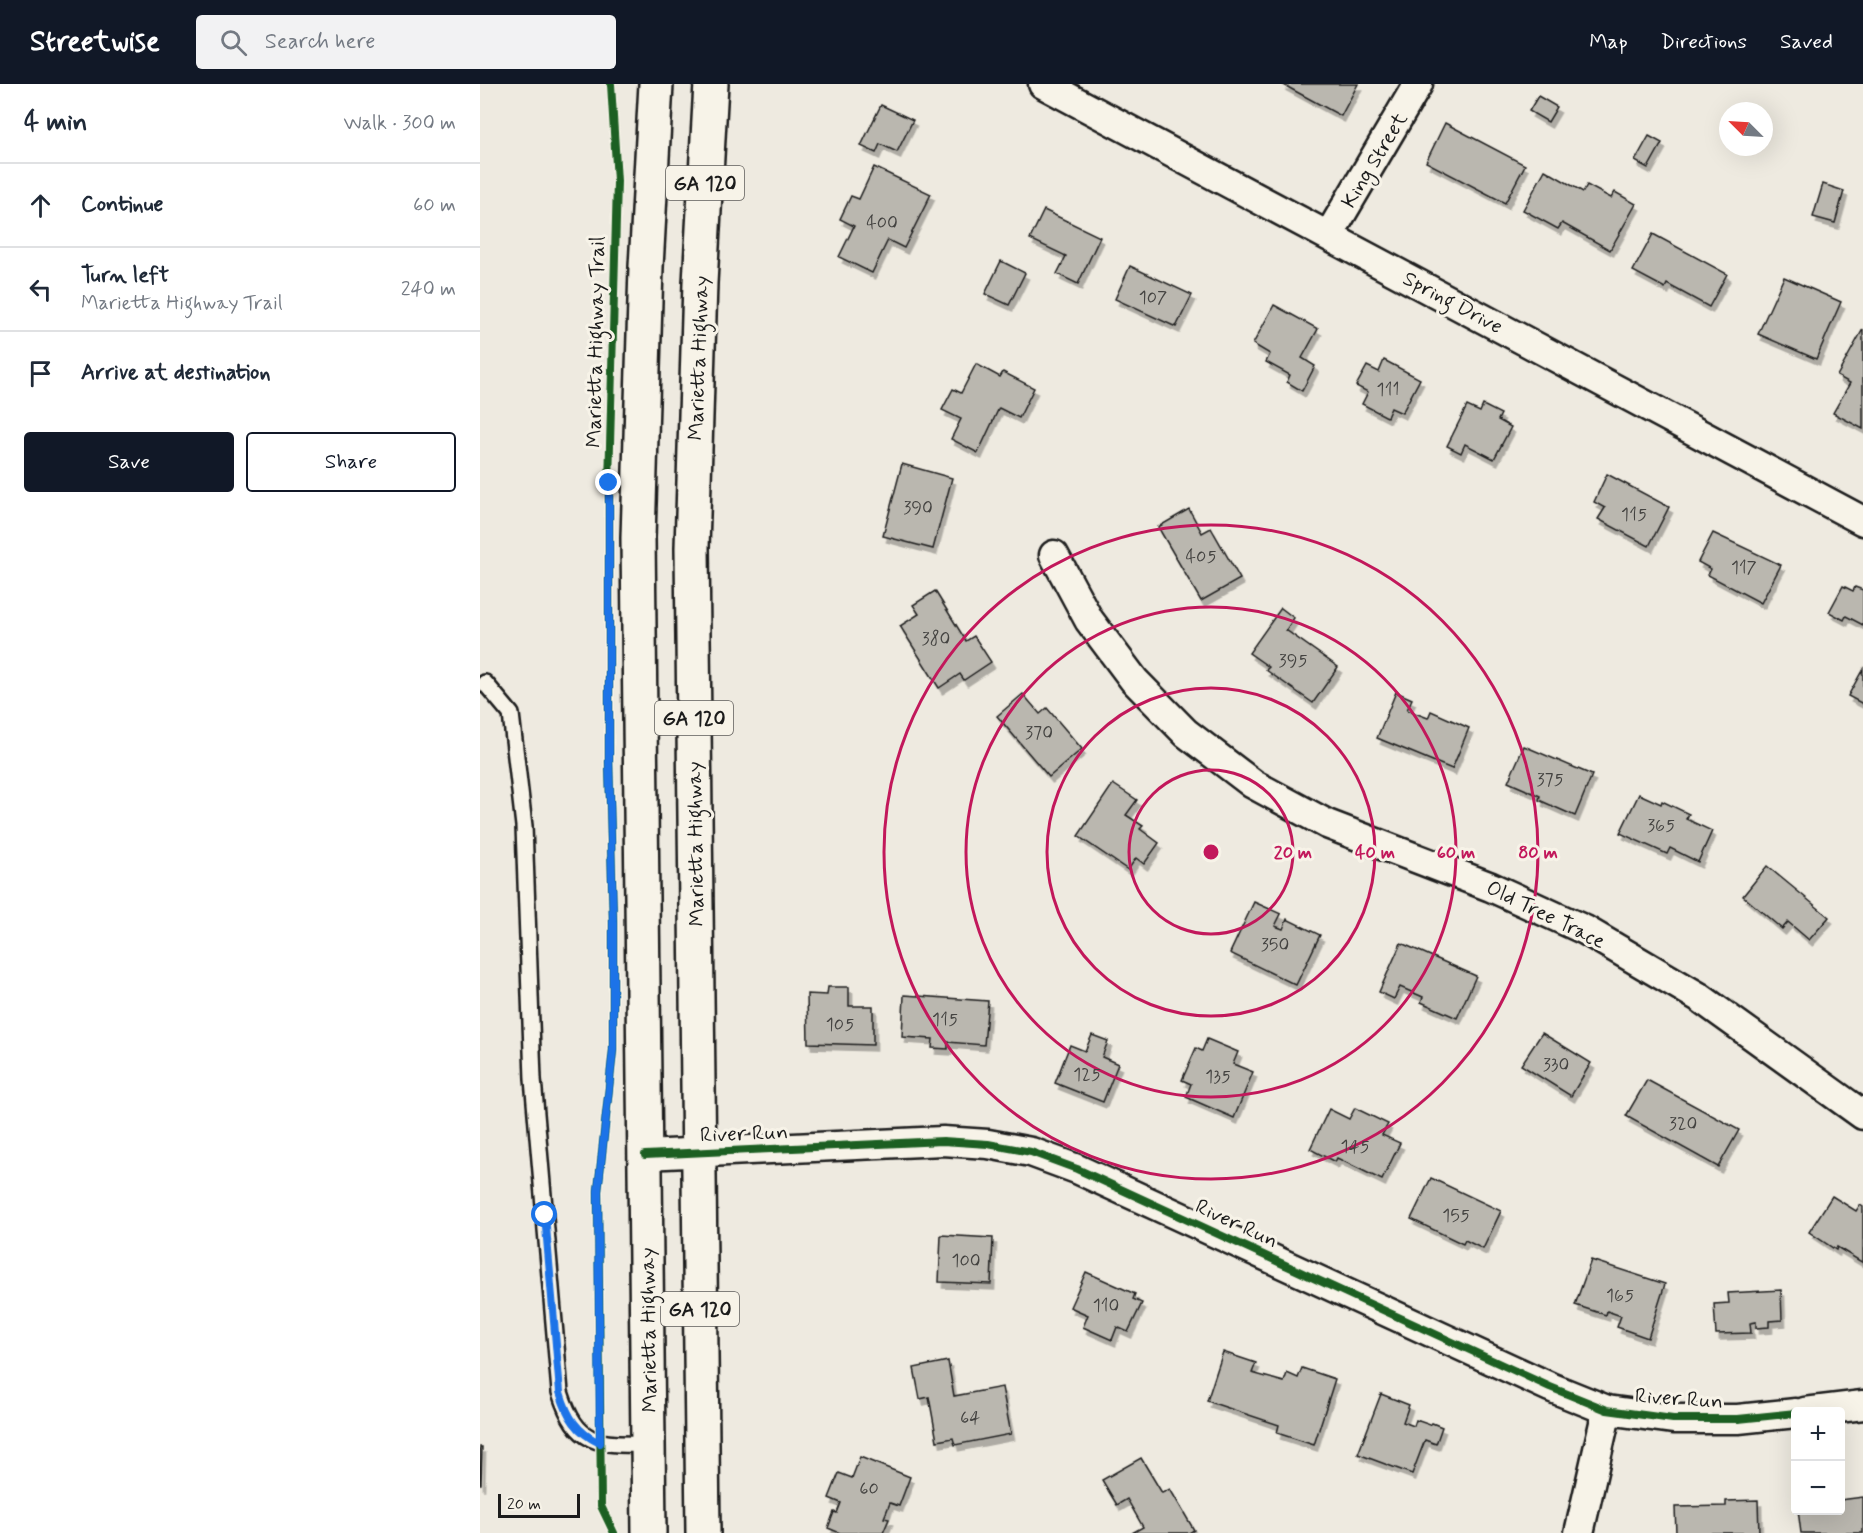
<!DOCTYPE html>
<html lang="en">
<head>
<meta charset="utf-8">
<style>
  :root { --surface:#fff; --page:#f2f2f3; --text:#1f2937; --muted:#747a83; --line:#e0e1e3; --accent:#111827 }
  body { margin:0; font-family:Mynerve,sans-serif; background:var(--page); color:var(--text) }
  .controls { position:absolute; right:18px; bottom:18px; display:grid; overflow:hidden; border-radius:6px; box-shadow:0 6px 24px #0002 }
  .controls button { width:54px; height:54px; display:grid; place-items:center; padding:0; border:0; border-bottom:2px solid var(--line); background:var(--surface); color:var(--text); font:30px sans-serif }
  .compass { position:absolute; left:1239px; top:18px; width:54px; height:54px; border-radius:50%; background:var(--surface); box-shadow:0 6px 24px #0002; rotate:294deg }
  .scale { position:absolute; left:18px; bottom:15px; width:82px; box-sizing:border-box; padding-left:6px; border:3px solid #1c1c1c; border-top:0; font-size:16px; line-height:21px; white-space:nowrap; color:#1c1c1c; -webkit-text-stroke:4px #f7f3e8; paint-order:stroke }
  .stop { position:absolute; width:18px; height:18px; margin:-14px; border:4px solid #1a73e8; border-radius:50%; background:#fff }
  .stop.end { background:#1a73e8; border-color:#fff; box-shadow:0 2px 6px #0008 }
  .list { margin:0; padding:0; list-style:none }
  h2 { display:flex; justify-content:space-between; align-items:center; height:78px; margin:0; padding:0 24px; font-size:26px }
  h2 small { font-size:20px; font-weight:400; color:var(--muted) }
  .list li { display:grid; grid-template-columns:39px 1fr auto; gap:18px; align-items:center; box-sizing:border-box; height:84px; padding:0 24px; border-top:2px solid var(--line) }
  .list b { display:block; font-size:22px; white-space:nowrap }
  .list p { margin:0; font-size:20px; white-space:nowrap; color:var(--muted) }
  .list em { font-size:20px; font-style:normal; color:var(--muted) }
  .actions { display:flex; gap:12px; padding:18px 24px }
  .actions a { flex:1; padding:14px 0; border:2px solid var(--accent); border-radius:6px; text-align:center; font-size:21px; color:var(--accent) }
  .actions .main { background:var(--accent); color:#fff }
  .icon { flex:none; width:33px; height:33px; fill:none; stroke:currentColor; stroke-width:2; stroke-linecap:round; stroke-linejoin:round }
  .map { position:relative; flex:none; width:1383px; height:1449px; overflow:hidden }
  header { display:flex; align-items:center; gap:36px; box-sizing:border-box; height:84px; padding:0 30px; background:var(--accent); color:#fff }
  header strong { font-size:28px }
  nav { display:flex; gap:33px; margin-inline-start:auto; font-size:21px }
  .search { width:420px; height:54px; background:var(--page); display:flex; align-items:center; gap:15px; box-sizing:border-box; padding:0 21px; border-radius:6px; color:var(--muted); font-size:22px }
  main { display:flex }
  aside { flex:1; background:var(--surface) }
  .map>svg:first-child { display:block }
</style>
</head>
<body>
<header>
<strong>Streetwise</strong>
<div class="search"><svg class="icon" aria-label="search" viewBox="0 0 24 24"><circle cx="10" cy="10" r="6"/><path d="M15 15l6 6"/></svg>Search here</div>
<nav><a>Map</a><a>Directions</a><a>Saved</a></nav>
</header>
<main>
<aside>
<h2>4 min<small>Walk · 300 m</small></h2>
<ul class="list">
<li><svg class="icon" aria-label="ahead" viewBox="0 0 24 24"><path d="M12 20V5M6 11l6-6 6 6"/></svg><div><b>Continue</b></div><em>60 m</em></li>
<li><svg class="icon" aria-label="left" viewBox="0 0 24 24"><path d="M17 20v-9H6M10 6l-5 5 5 5"/></svg><div><b>Turn left</b><p>Marietta Highway Trail</p></div><em>240 m</em></li>
<li><svg class="icon" aria-label="arrive" viewBox="0 0 24 24"><path d="M6 21V4h12l-3 4 3 4H6"/></svg><div><b>Arrive at destination</b></div></li>
</ul>
<div class="actions"><a class="main">Save</a><a>Share</a></div>
</aside>
<div class="map">
<svg width="1383" height="1449" viewBox="0 0 1383 1449">
  <defs>
    <filter id="shadow"><feDropShadow dx="3.5" dy="6" stdDeviation="0" flood-color="#0004"/></filter>
  </defs>
  <rect width="100%" height="100%" fill="#eeeae0"/>
  <filter id="ink" filterUnits="userSpaceOnUse"><feTurbulence type="fractalNoise" baseFrequency=".0167" numOctaves="2"/><feDisplacementMap in="SourceGraphic" scale="12" xChannelSelector="R" yChannelSelector="G"/><feConvolveMatrix kernelMatrix="1 2 1 2 8 2 1 2 1" color-interpolation-filters="sRGB"/></filter>
  <g filter="url(#ink)">
    <g fill="#bab7af" stroke="#1c1c1c" stroke-width="1.5" filter="url(#shadow)">
      <polygon points="802,0 878,0 861,32"/>
      <polygon points="1058,12 1077,23 1068,38 1049,27"/>
      <polygon points="401,21 433,36 417,68 400,60 396,69 381,62"/>
      <polygon points="965,39 1045,81 1025,119 946,78"/>
      <polygon points="1169,52 1182,59 1168,84 1155,77"/>
      <polygon points="394,83 451,110 424,164 408,156 392,189 359,173 374,142 360,135 371,112 379,115"/>
      <polygon points="1065,86 1103,108 1107,101 1131,114 1135,108 1156,120 1130,166 1082,139 1078,145 1043,126"/>
      <polygon points="1343,100 1364,107 1355,139 1333,133"/>
      <polygon points="564,126 620,153 598,200 577,190 586,172 550,155"/>
      <polygon points="1173,150 1247,190 1229,223 1187,200 1185,204 1153,187"/>
      <polygon points="521,177 545,189 529,221 505,210"/>
      <polygon points="650,182 712,211 696,243 635,215"/>
      <polygon points="1304,193 1361,218 1336,275 1278,250"/>
      <polygon points="794,221 838,245 822,274 835,282 822,307 807,298 810,291 786,278 790,270 773,260"/>
      <polygon points="1383,245 1383,345 1353,329 1370,299 1357,292"/>
      <polygon points="904,276 940,295 922,329 911,324 907,333 882,320 888,308 876,302 887,282 899,288"/>
      <polygon points="496,280 520,293 523,288 554,304 539,334 519,324 498,369 471,355 481,335 462,326 473,305 481,309"/>
      <polygon points="1003,321 1021,330 1018,336 1031,343 1014,375 985,360 981,369 967,362 987,322 1000,328"/>
      <polygon points="422,380 472,394 453,465 403,452"/>
      <polygon points="1127,390 1189,423 1169,462 1118,435 1125,424 1114,418"/>
      <polygon points="709,425 722,449 731,444 760,495 721,517 678,443"/>
      <polygon points="1233,449 1301,481 1281,519 1228,491 1231,485 1218,478"/>
      <polygon points="1363,502 1373,507 1375,503 1383,506 1383,541 1366,532 1364,536 1349,528"/>
      <polygon points="455,507 486,557 494,552 511,578 484,596 480,590 459,604 420,542 439,530 433,521"/>
      <polygon points="801,524 814,534 806,546 858,583 833,619 786,586 789,583 769,569"/>
      <polygon points="1383,585 1383,620 1368,612"/>
      <polygon points="916,608 932,615 927,626 948,634 951,627 989,644 972,685 897,654"/>
      <polygon points="543,610 560,630 567,624 602,665 569,693 517,632"/>
      <polygon points="1044,662 1112,691 1095,732 1059,716 1060,712 1028,698"/>
      <polygon points="633,700 657,716 646,731 663,742 660,745 679,759 664,780 656,774 648,786 598,752"/>
      <polygon points="1159,710 1181,720 1182,717 1209,730 1206,735 1232,747 1218,778 1190,764 1187,770 1140,749"/>
      <polygon points="1287,782 1349,833 1329,856 1308,838 1302,845 1263,812"/>
      <polygon points="774,818 801,830 795,842 803,845 807,835 840,851 816,901 750,869"/>
      <polygon points="921,859 996,892 977,934 941,918 943,913 920,903 914,915 899,908"/>
      <polygon points="348,903 369,903 369,922 393,922 393,961 328,959 327,910 347,911"/>
      <polygon points="424,911 508,917 504,961 468,958 468,965 452,964 453,955 422,953"/>
      <polygon points="1062,949 1111,979 1091,1012 1041,981"/>
      <polygon points="612,951 628,957 622,973 638,980 623,1018 575,999 590,961 605,967"/>
      <polygon points="727,955 758,968 753,980 773,988 754,1034 706,1013 711,1000 702,996 716,964 722,967"/>
      <polygon points="1167,996 1259,1046 1238,1083 1146,1032"/>
      <polygon points="875,1024 908,1040 902,1051 920,1059 902,1096 857,1074 855,1078 830,1065 849,1025 869,1035"/>
      <polygon points="951,1094 1021,1127 1003,1165 985,1156 983,1160 931,1135"/>
      <polygon points="1352,1112 1376,1127 1380,1121 1383,1123 1383,1179 1357,1163 1356,1166 1329,1148"/>
      <polygon points="461,1151 513,1154 511,1200 459,1198"/>
      <polygon points="1111,1176 1185,1200 1168,1254 1137,1243 1141,1232 1127,1227 1126,1231 1095,1221"/>
      <polygon points="606,1188 655,1210 653,1215 662,1219 648,1248 637,1243 632,1256 603,1243 608,1231 590,1223"/>
      <polygon points="1301,1206 1302,1236 1289,1237 1289,1243 1276,1244 1276,1238 1270,1239 1271,1249 1236,1250 1234,1220 1249,1219 1248,1209"/>
      <polygon points="743,1268 776,1279 772,1289 804,1298 807,1289 818,1294 822,1284 855,1295 834,1361 797,1349 799,1341 727,1317"/>
      <polygon points="468,1277 474,1312 522,1303 531,1350 475,1361 473,1354 457,1357 449,1313 440,1315 434,1284"/>
      <polygon points="901,1310 929,1321 923,1338 934,1342 936,1336 950,1341 952,1339 962,1343 956,1360 945,1356 932,1390 878,1370"/>
      <polygon points="0,1363 2,1363 1,1400 0,1400"/>
      <polygon points="380,1373 430,1393 419,1422 410,1419 404,1434 409,1435 403,1449 360,1449 348,1444 354,1428 357,1429 361,1419 349,1414 359,1389 372,1394"/>
      <polygon points="661,1374 682,1409 690,1405 714,1446 709,1449 652,1449 663,1443 647,1415 637,1421 622,1396"/>
      <polygon points="1383,1413 1383,1449 1321,1449 1318,1426 1360,1426 1360,1416"/>
      <polygon points="1278,1416 1279,1449 1196,1449 1195,1423 1246,1422 1246,1417"/>
    </g>
    <g fill="none" stroke-linecap="round" stroke-linejoin="round">
      <defs>
        <path id="service" d="M5,599L31,630L44,742L53,995L80,1308C97,1362 118,1361 169,1360"/>
        <g id="minor">
          <polyline points="563,0 1383,437"/>
          <polyline points="849,151 938,0"/>
          <polyline points="574,471 609,536 654,596 706,649 773,700 847,740 1011,803 1105,846 1219,913 1383,1031"/>
          <polyline points="165,1071 463,1057 508,1060 551,1068 597,1085 1070,1303 1127,1326 1193,1335 1258,1335 1316,1329"/>
          <polyline points="1325,1328 1383,1321"/>
          <polyline points="1099,1449 1127,1326"/>
        </g>
        <g id="trunk">
          <polyline points="169,1449 158,454 166,183 176,0"/>
          <polyline points="223,1449 212,464 220,199 231,0"/>
        </g>
      </defs>
      <use href="#service" stroke="#1c1c1c" stroke-width="20"/>
      <use href="#minor" stroke="#1c1c1c" stroke-width="33"/>
      <use href="#trunk" stroke="#1c1c1c" stroke-width="38"/>
      <use href="#service" stroke="#f7f3e8" stroke-width="15"/>
      <use href="#minor" stroke="#f7f3e8" stroke-width="28"/>
      <use href="#trunk" stroke="#f7f3e8" stroke-width="33"/>
      <defs>
        <g id="cycleway">
          <polyline points="131,0 137,97 129,399 129,675 133,838 133,966 118,1107 121,1422 134,1449"/>
          <polyline points="165,1071 463,1057 508,1060 551,1068 597,1085 1070,1303 1127,1326 1193,1335 1258,1335 1316,1329"/>
        </g>
      </defs>
      <use href="#cycleway" stroke="#f7f3e8" stroke-width="11"/>
      <use href="#cycleway" stroke="#1b5e20" stroke-width="8"/>
    </g>
  </g>
  <g fill="none" stroke-linecap="round" stroke-linejoin="round" filter="url(#ink)">
    <path stroke="#1a73e8" stroke-width="8" d="M65,1131L80,1308C87,1332 97,1349 120,1359L118,1107L133,966V838L129,675V399"/>
  </g>
  <g fill="none" stroke="#c2185b" stroke-width="3">
    <circle cx="731" cy="768" r="82"/>
    <circle cx="731" cy="768" r="164"/>
    <circle cx="731" cy="768" r="245"/>
    <circle cx="731" cy="768" r="327"/>
  </g>
  <g text-anchor="middle" stroke-width="6" stroke-linejoin="round" paint-order="stroke">
    <g font-size="18" fill="#444341">
      <text x="402" y="144">400</text>
      <text x="673" y="219">107</text>
      <text x="908" y="311">111</text>
      <text x="438" y="429">390</text>
      <text x="1154" y="436">115</text>
      <text x="721" y="478">405</text>
      <text x="1264" y="489">117</text>
      <text x="456" y="560">380</text>
      <text x="813" y="582">395</text>
      <text x="559" y="654">370</text>
      <text x="1070" y="701">375</text>
      <text x="1181" y="747">365</text>
      <text x="795" y="866">350</text>
      <text x="465" y="941">115</text>
      <text x="360" y="946">105</text>
      <text x="1076" y="986">330</text>
      <text x="607" y="996">125</text>
      <text x="738" y="998">135</text>
      <text x="1203" y="1045">320</text>
      <text x="875" y="1068">145</text>
      <text x="976" y="1137">155</text>
      <text x="486" y="1182">100</text>
      <text x="1140" y="1217">165</text>
      <text x="626" y="1227">110</text>
      <text x="490" y="1339">64</text>
      <text x="389" y="1410">60</text>
    </g>
    <g fill="#f7f3e8" stroke="#5e5c59" stroke-width="1.5">
      <rect x="186" y="82" width="78" height="34" rx="4.5"/>
      <rect x="175" y="617" width="78" height="34" rx="4.5"/>
      <rect x="181" y="1208" width="78" height="34" rx="4.5"/>
    </g>
    <g font-size="20" font-weight="bold" fill="#1c1c1c">
      <text x="225" y="106">GA 120</text>
      <text x="214" y="641">GA 120</text>
      <text x="220" y="1232">GA 120</text>
    </g>
    <g font-size="21" fill="#1c1c1c" stroke="#f7f3e8">
      <text transform="translate(894 76) rotate(-59)" y="7">King Street</text>
      <text transform="translate(973 218) rotate(28)" y="7">Spring Drive</text>
      <text transform="translate(115 258) rotate(-89)" y="7">Marietta Highway Trail</text>
      <text transform="translate(218 274) rotate(-88)" y="7">Marietta Highway</text>
      <text transform="translate(215 760) rotate(-91)" y="7">Marietta Highway</text>
      <text transform="translate(1066 830) rotate(26)" y="7">Old Tree Trace</text>
      <text transform="translate(264 1049) rotate(-2)" y="7">River Run</text>
      <text transform="translate(757 1139) rotate(25)" y="7">River Run</text>
      <text transform="translate(168 1246) rotate(-91)" y="7">Marietta Highway</text>
      <text transform="translate(1199 1314) rotate(4)" y="7">River Run</text>
    </g>
  </g>
  <circle cx="731" cy="768" r="9" fill="#c2185b" stroke="#f7f3e8" stroke-width="3"/>
  <g font-size="18" text-anchor="middle" font-weight="bold" fill="#c2185b" stroke="#f7f3e8" stroke-width="6" stroke-linejoin="round" paint-order="stroke">
    <text x="813" y="774">20 m</text>
    <text x="895" y="774">40 m</text>
    <text x="976" y="774">60 m</text>
    <text x="1058" y="774">80 m</text>
  </g>
</svg>
<div class="controls">
<button>+</button>
<button>−</button>
</div>
<svg class="compass" viewBox="-18 -18 36 36"><path d="M0-13l5 13h-10z" fill="#e53935"/><path d="M0 13l5-13h-10z" fill="#747a83"/></svg>
<div class="scale">20 m</div>
<div class="stop" style="left:65px;top:1131px"></div>
<div class="stop end" style="left:129px;top:399px"></div>
</div>
</main>
</body>
</html>
